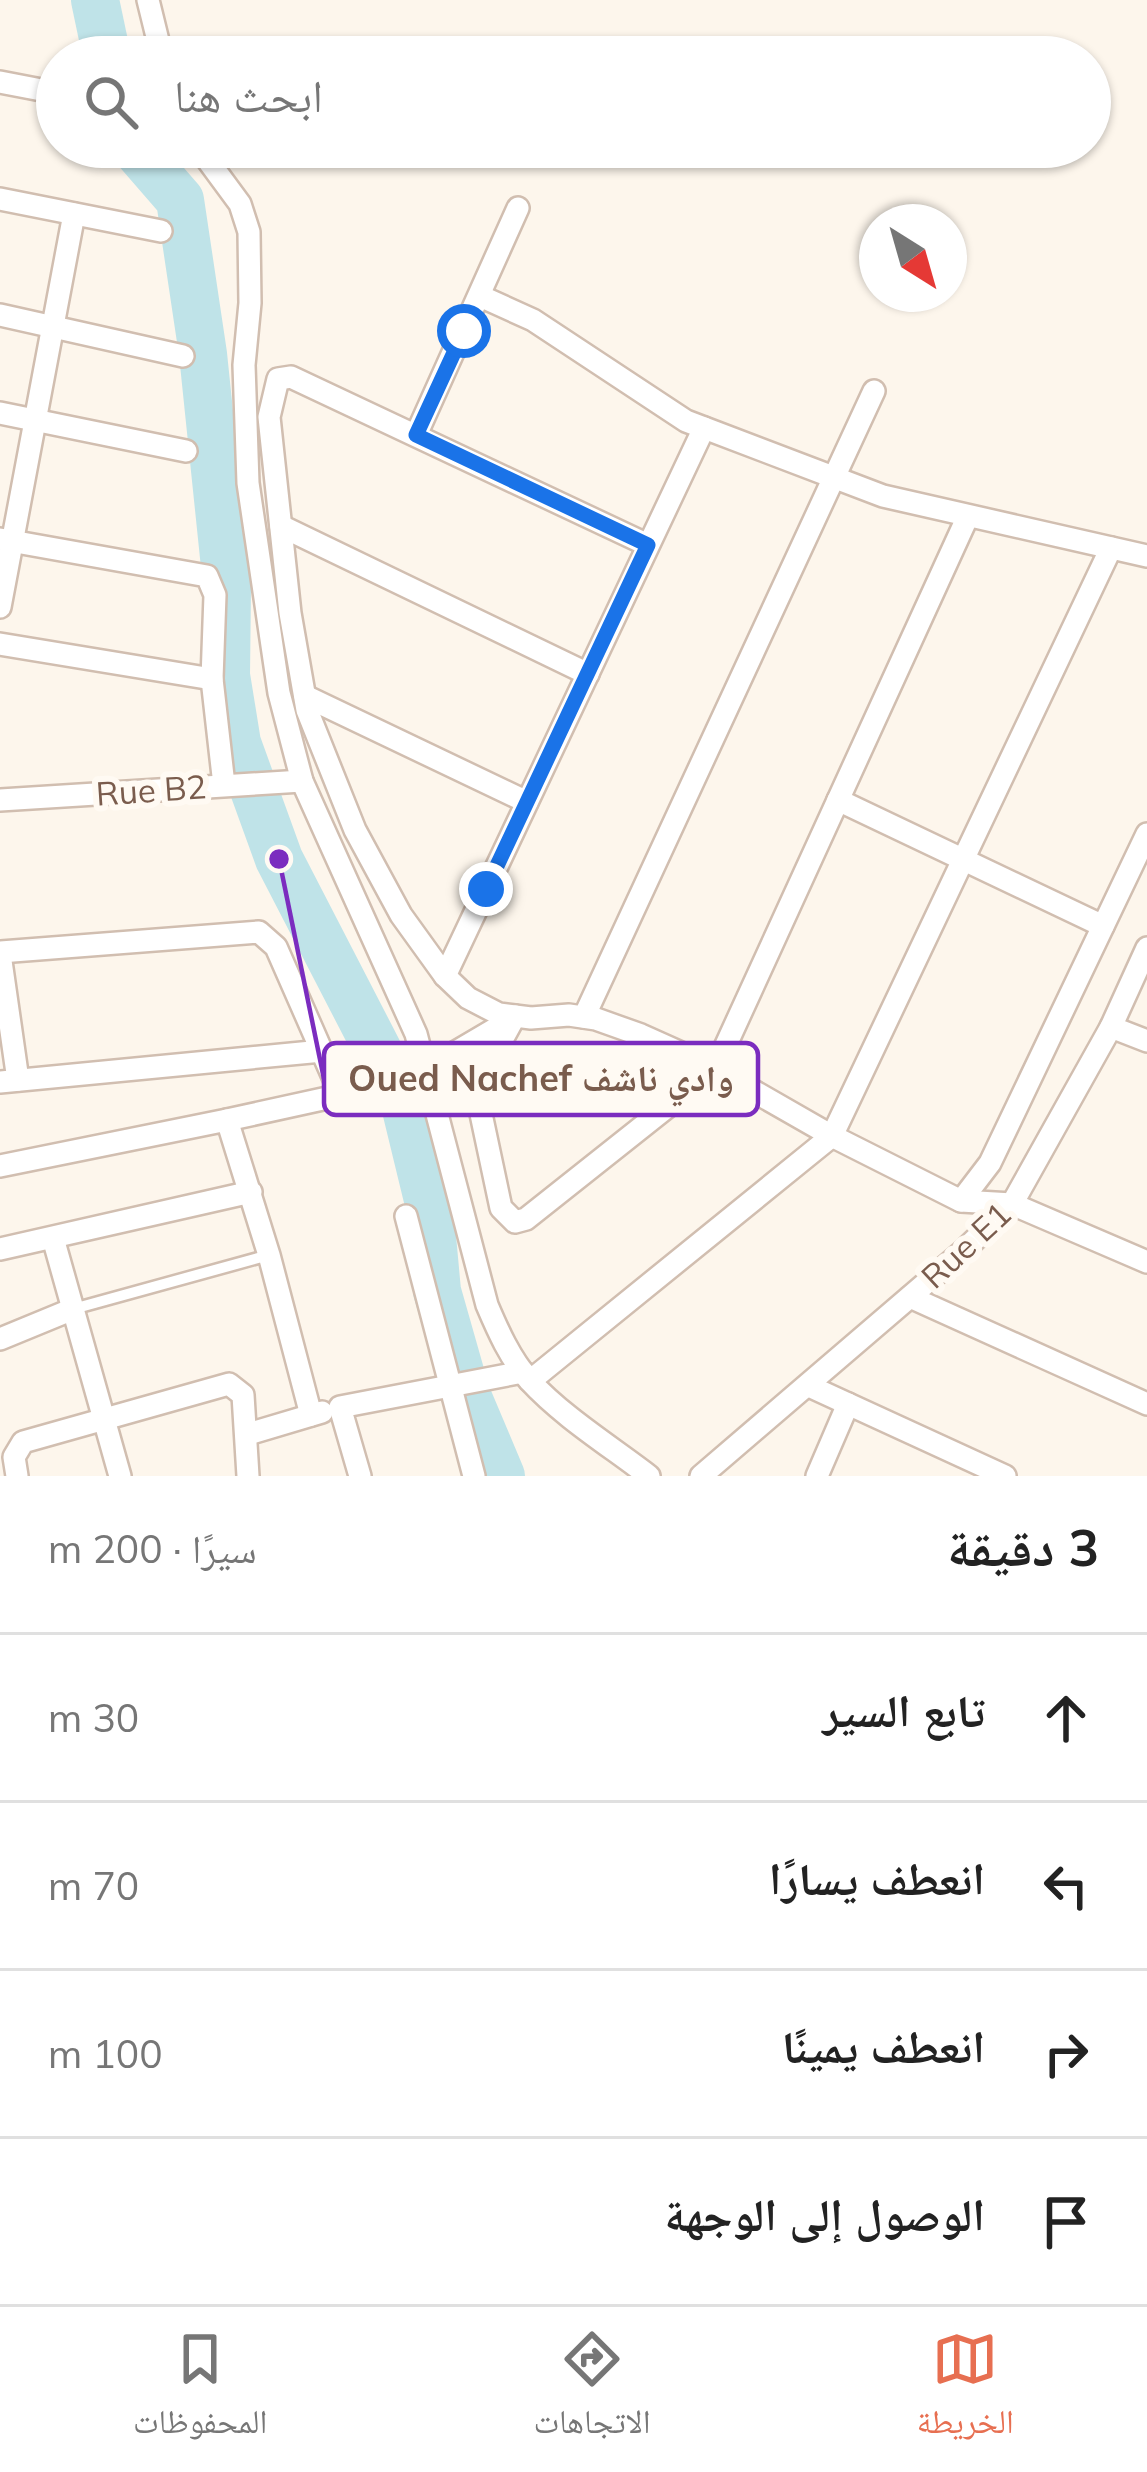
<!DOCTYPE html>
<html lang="ar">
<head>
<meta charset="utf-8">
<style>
  :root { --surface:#fff; --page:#f6f6f6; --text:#222; --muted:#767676; --line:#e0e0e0; --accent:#e76f51 }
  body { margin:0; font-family:Mulish,"Noto Naskh Arabic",sans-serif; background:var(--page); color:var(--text); direction:rtl }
  .compass { position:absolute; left:859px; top:204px; width:108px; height:108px; border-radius:50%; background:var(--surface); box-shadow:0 3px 9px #0004; rotate:143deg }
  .stop { position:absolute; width:36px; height:36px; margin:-27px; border:9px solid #1a73e8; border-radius:50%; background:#fff }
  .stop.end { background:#1a73e8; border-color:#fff; box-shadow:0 3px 12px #0008 }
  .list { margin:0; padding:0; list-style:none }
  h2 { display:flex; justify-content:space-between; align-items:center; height:156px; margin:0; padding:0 48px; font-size:51px }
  h2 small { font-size:39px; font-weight:400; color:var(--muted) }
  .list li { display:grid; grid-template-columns:78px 1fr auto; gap:36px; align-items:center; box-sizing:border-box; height:168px; padding:0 48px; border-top:3px solid var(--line) }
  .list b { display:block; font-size:45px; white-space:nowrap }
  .list em { font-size:39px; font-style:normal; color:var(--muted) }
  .icon { flex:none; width:66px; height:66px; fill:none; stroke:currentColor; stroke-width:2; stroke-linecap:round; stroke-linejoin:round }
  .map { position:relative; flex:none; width:1147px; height:1476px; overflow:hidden; direction:ltr }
  .search { position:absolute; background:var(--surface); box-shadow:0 3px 9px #0004; left:36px; right:36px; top:36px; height:132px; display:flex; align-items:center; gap:30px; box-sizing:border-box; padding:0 42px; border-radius:66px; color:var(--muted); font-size:45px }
  .sheet { height:828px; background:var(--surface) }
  nav { display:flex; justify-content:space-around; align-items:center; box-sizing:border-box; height:168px; border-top:3px solid var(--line); background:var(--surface); font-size:33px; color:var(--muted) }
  nav a { display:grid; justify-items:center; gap:6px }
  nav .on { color:var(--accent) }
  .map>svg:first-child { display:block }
</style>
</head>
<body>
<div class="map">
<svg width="1147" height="1476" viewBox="0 0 1147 1476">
  <rect width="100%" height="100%" fill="#fdf6ec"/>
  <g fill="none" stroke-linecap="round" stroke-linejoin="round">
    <g stroke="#bfe3e8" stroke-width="48">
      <polyline points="95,0 107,57"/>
      <polyline points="134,147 180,200 203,354 227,586 226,675 237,743 279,859 404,1101 429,1204 437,1291 466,1393 501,1476"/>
    </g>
    <defs>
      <polyline id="service" points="73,1309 269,1255"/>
      <g id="minor">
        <polyline points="148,0 162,57"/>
        <polyline points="0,82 57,93"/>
        <path d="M198,147L240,204L249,232L250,303L244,365L248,483L279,693L302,781L416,1034L487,1305C498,1331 510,1358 529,1380C563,1417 610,1446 649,1476"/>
        <polyline points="0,199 161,231"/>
        <polyline points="480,296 533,320 686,421 883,496 1147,556"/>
        <polyline points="0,315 183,356"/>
        <polyline points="0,413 186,451"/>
        <polyline points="416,435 518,208"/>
        <polyline points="281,526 588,674"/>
        <polyline points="0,539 207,576 215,595 212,679 224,785"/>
        <polyline points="648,545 291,377 278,379 269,417 290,613 307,710 355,830 401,915 445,976 468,998 499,1014 531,1018 569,1015 596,1019 641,1035 708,1065 832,1136 961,1201 1012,1204 1147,1262"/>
        <polyline points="0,607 74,214"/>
        <polyline points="0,644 212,679"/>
        <polyline points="305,696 527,802"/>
        <polyline points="0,800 302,781"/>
        <polyline points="838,800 1103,926"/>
        <polyline points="0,952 259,932 276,947 341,1095"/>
        <polyline points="0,954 18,1080"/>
        <polyline points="445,976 704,428"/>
        <polyline points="515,1016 478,1084 477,1095 501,1208 515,1222 526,1219 715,1069 968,516"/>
        <polyline points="584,1017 874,391"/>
        <polyline points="1111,1027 1147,1041"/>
        <polyline points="0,1082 322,1051"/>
        <polyline points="227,1120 341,1095 427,1069 512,1019"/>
        <polyline points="0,1166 227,1120 269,1255 311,1415"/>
        <polyline points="961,1201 990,1163 1147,834"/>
        <polyline points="406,1216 474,1476"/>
        <polyline points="53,1238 120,1476"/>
        <polyline points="0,1249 251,1192"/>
        <polyline points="910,1297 1147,1404"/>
        <polyline points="0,1339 73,1309"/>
        <polyline points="530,1381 832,1136 1111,548"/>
        <polyline points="809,1386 1005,1476"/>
        <polyline points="248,1434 322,1412"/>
        <polyline points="17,1476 14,1457 23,1442 229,1384 243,1395 248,1476"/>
        <polyline points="360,1476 340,1407 523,1372"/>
        <polyline points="701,1476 961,1253 1012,1204 1111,1027 1147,948"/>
        <polyline points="817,1476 848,1404"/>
      </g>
    </defs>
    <use href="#service" stroke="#d1beb0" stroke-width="15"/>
    <use href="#minor" stroke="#d1beb0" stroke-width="26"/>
    <use href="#service" stroke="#fff" stroke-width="10"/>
    <use href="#minor" stroke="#fff" stroke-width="21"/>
  </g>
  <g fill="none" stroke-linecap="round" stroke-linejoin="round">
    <polyline stroke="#1a73e8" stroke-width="15" points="464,331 416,435 648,545 486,889"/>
  </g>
  <g text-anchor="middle" stroke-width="12" stroke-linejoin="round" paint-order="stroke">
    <g font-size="33" fill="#7a5c4d" stroke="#fffaf3">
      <text transform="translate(151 790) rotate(-4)" y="12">Rue B2</text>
      <text transform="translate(966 1245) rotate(-43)" y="12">Rue E1</text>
    </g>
  </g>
  <path fill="none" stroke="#7b2cbf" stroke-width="4.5" d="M279 859L324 1079"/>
  <circle fill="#7b2cbf" stroke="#fffaf3" stroke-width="4.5" cx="279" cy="859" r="12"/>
  <rect fill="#fffaf3" stroke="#7b2cbf" stroke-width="4.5" x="324" y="1043" width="434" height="72" rx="12"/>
  <g font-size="36" text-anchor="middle" font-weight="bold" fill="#7a5c4d">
    <text x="541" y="1091">Oued Nachef وادي ناشف</text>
  </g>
</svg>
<svg class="compass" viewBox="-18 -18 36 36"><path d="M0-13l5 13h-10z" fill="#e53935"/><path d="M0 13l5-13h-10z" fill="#767676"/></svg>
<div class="stop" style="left:464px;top:331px"></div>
<div class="stop end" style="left:486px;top:889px"></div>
<div class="search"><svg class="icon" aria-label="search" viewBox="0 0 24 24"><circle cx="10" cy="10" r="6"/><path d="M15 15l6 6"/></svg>ابحث هنا</div>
</div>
<section class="sheet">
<h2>3 دقيقة<small>سيرًا · 200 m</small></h2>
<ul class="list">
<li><svg class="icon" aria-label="ahead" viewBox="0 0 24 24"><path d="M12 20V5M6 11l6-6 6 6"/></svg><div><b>تابع السير</b></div><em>30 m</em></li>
<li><svg class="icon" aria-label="left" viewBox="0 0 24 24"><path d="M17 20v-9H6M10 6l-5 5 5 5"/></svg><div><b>انعطف يسارًا</b></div><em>70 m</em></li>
<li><svg class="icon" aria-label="right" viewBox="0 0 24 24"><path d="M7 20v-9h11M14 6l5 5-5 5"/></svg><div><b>انعطف يمينًا</b></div><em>100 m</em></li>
<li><svg class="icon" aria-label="arrive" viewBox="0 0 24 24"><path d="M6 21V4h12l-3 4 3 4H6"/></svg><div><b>الوصول إلى الوجهة</b></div></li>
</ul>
</section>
<nav>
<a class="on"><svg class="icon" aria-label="map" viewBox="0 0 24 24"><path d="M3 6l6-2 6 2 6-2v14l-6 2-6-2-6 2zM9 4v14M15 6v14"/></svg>الخريطة</a>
<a><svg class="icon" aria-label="directions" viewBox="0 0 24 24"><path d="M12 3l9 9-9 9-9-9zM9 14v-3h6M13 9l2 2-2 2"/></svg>الاتجاهات</a>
<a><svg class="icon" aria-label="saved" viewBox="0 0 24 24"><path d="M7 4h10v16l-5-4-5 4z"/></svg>المحفوظات</a>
</nav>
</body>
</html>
